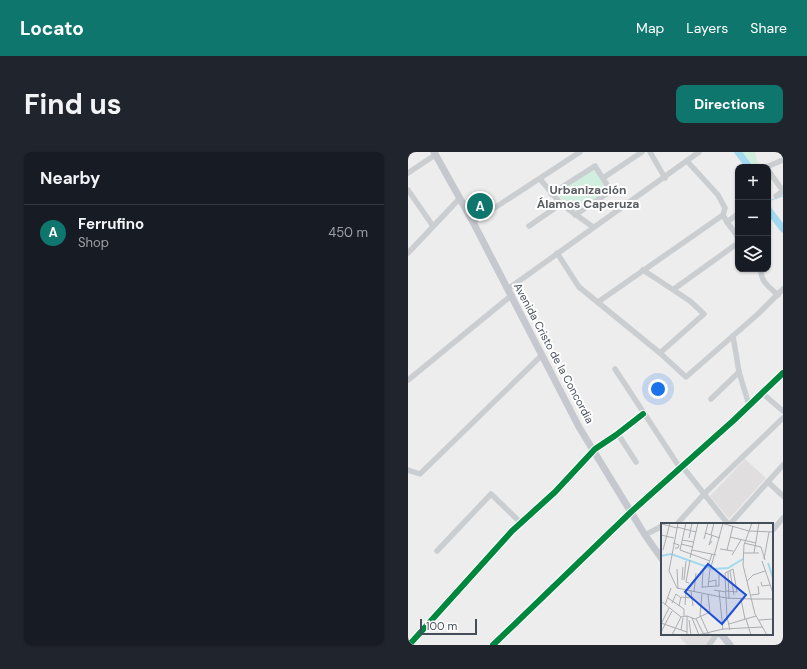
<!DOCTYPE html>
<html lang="en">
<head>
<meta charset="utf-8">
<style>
  :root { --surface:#171b24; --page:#20242c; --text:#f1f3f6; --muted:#9ea1a6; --line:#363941; --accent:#0f766e }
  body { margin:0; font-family:"DM Sans",sans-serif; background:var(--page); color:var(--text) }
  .controls { position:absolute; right:12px; top:12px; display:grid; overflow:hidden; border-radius:8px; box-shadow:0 1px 3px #0004 }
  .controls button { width:36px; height:36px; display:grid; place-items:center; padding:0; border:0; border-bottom:1px solid var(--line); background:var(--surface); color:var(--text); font:20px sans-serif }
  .scale { position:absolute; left:12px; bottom:10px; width:57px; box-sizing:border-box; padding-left:4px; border:2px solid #444e5a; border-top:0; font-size:11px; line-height:14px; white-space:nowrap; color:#444e5a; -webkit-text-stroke:3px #fff; paint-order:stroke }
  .you { position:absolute; left:250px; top:237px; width:14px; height:14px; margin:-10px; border:3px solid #fff; border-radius:50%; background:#1a73e8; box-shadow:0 0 0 6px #1a73e833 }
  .badge { display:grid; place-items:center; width:26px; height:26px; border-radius:50%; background:var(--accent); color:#fff; font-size:13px; font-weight:700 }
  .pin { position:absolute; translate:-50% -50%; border:2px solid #fff; box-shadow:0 1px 4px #0006 }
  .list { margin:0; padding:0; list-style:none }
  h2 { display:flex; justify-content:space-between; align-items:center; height:52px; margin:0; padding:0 16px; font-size:17px }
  h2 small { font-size:13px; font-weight:400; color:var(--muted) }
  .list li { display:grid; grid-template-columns:26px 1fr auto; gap:12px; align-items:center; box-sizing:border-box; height:56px; padding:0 16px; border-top:1px solid var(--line) }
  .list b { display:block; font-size:15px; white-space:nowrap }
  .list p { margin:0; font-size:13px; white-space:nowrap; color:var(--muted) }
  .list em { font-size:13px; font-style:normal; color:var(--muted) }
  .icon { flex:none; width:22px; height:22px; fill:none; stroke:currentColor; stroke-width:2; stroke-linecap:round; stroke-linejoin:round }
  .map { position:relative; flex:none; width:375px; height:493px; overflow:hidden; border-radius:8px }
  header { display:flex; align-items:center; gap:24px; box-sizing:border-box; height:56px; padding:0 20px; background:var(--accent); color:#fff }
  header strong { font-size:19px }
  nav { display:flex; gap:22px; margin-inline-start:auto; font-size:14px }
  .intro { display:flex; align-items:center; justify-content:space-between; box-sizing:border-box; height:96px; padding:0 24px }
  h1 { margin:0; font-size:28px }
  .button { padding:10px 18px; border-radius:8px; background:var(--accent); color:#fff; font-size:14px; font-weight:700 }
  main { display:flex; gap:24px; padding:0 24px }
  aside { flex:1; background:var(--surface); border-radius:8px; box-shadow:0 1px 3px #0004 }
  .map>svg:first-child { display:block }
</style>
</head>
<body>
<header>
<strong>Locato</strong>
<nav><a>Map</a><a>Layers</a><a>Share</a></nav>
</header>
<div class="intro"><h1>Find us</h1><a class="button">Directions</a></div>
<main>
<aside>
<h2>Nearby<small></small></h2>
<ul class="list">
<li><span class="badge">A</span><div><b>Ferrufino</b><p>Shop</p></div><em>450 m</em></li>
</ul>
</aside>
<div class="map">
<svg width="375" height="493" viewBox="0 0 375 493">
  <rect width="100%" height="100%" fill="#eeeded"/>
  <g fill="#e0dedf">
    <polygon points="337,307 358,326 321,367 302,344"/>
    <polygon points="275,482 306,482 299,493 279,493 272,486"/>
  </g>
  <g fill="#d0efde">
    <polygon points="332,0 347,0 349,9 354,15 343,15"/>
    <polygon points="185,18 188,19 199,37 198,40 168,59 149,43 149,40"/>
  </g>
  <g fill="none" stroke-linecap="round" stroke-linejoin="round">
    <polyline stroke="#a2d9ee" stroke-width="1" points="360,49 375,44"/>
    <g stroke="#a2d9ee" stroke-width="7">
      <polyline points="330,0 341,15"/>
      <polyline points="360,57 375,77"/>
    </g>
    <g stroke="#caced1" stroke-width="5.5">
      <polyline points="242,0 257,26"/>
      <polyline points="279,9 310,43 317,56 315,63"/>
      <polyline points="358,15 375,8"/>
      <polyline points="360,18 375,39 368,44"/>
      <polyline points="0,21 27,3"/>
      <polyline points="195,26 234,0"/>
      <polyline points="132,27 153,52 185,75"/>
      <polyline points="0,38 25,74"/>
      <polyline points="143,42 187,14 203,39 167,63"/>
      <polyline points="65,70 172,0"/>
      <polyline points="319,70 330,85"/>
      <polyline points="121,74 153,52"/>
      <polyline points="0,101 52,46"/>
      <polyline points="149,101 171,135 252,201 278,225 350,162 375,137"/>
      <path d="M353,117C352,129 361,135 370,143"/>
      <polyline points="235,118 282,149 296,162 252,201"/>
      <polyline points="100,137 291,0"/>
      <polyline points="266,137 330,91"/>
      <polyline points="190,150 315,63 319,70 330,62"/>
      <polyline points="325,184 331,220 341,253"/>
      <polyline points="207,217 272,316"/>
      <polyline points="0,228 104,143"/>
      <polyline points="354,241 375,259"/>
      <polyline points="303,247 331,220"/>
      <polyline points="210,282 228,310"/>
      <polyline points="274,314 320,372"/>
      <polyline points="0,318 12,322 133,204"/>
      <polyline points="360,330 375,344"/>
      <polyline points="269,372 296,342 375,266"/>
      <polyline points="322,372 375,313"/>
      <polyline points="364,379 375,366"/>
      <polyline points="237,383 254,374"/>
      <polyline points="29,399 83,342 113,371"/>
      <polyline points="1,493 104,379 147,340 187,297 208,283 235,262"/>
      <polyline points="85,493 223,360 326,268 375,221"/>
      <polyline points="301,493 309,482"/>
    </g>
    <g stroke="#c5c8ce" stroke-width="7">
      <polyline points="26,0 65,70 171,275 237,383 254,407"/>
      <polyline points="313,482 322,493"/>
    </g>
    <defs>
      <g id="cycleway">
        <polyline points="1,493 104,379 147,340 187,297 208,283 235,262"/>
        <polyline points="85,493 223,360 326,268 375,221"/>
      </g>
    </defs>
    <use href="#cycleway" stroke="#fff" stroke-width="8"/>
    <use href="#cycleway" stroke="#00873e" stroke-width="6"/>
  </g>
  <g text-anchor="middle" stroke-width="4" stroke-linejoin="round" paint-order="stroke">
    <g font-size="11" fill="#444e5a" stroke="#fff">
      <text transform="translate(146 201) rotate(62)" y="4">Avenida Cristo de la Concordia</text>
    </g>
    <g font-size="12" font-weight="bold" fill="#585c61" stroke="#fff">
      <text x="180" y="42">Urbanización<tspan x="180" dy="14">Álamos Caperuza</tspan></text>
    </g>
  </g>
  <g transform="translate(253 371)">
    <rect width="112" height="112" fill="#eeeded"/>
    <path fill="none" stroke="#a2d9ee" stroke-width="2" d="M0,33L10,31L52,46L67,45L82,36M107,40L112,55"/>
    <path fill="none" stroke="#aaadb2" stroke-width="1" d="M17,0L8,48L16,65L65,75L91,76M25,0L19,27L49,38M60,0L88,8L112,9M91,0L83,22L82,42L94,91L106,112M1,1L16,5M16,4L35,9M44,10L59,15M0,12L13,15M50,12L53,0M51,12L48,22L51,18M69,14L95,20M28,15L31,0M43,16L47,0M21,17L33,19M12,20L18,22L17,25H14M83,20L100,24L104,37M20,21L32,24M59,26L72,28M2,27L9,0M31,27L55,32M66,27L72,3M82,30H98M93,30L98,0M71,32L80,17M29,35L37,0M103,36L108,9M101,38L112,70M50,43H47L51,31M50,44L62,0M16,46L17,66M69,48L73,72M67,49L68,76M21,57L22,44M23,57L25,38M86,58L92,52L104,48M47,59L55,57V63M100,59L101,63L109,62M28,60L25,59L29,37M41,64L58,63V49M47,64L49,46M41,65L42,47M53,67L65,69M30,68L32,83M58,68L62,107M65,68L76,69L72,46L64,50L65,75L66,94L69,107M33,69L35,50M41,71L39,92L48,112M90,72L98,71L97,63M7,75L23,86V93M80,76L84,96M91,76H112M0,78L20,94L26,93M11,80L15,71L20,75M4,82L10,65M24,82L25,67M18,83L20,74L31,75M26,93L34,96L49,89L47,72M26,93V112M31,95L38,112M35,96L42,110M85,96L90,112M28,97L30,112M98,97L112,96M0,100L26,109M0,101L8,85M68,101L95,93M20,107L22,95M0,109L11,88M11,112L20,94M37,112L62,106L102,104"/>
    <path fill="#1d4ed8" fill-opacity="0.15" stroke="#1d4ed8" stroke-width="2" d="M47,41L85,72L61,101L24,69Z"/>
    <rect width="112" height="112" fill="none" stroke="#444e5a" stroke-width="2"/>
  </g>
</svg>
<div class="controls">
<button>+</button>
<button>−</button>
<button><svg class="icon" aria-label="layers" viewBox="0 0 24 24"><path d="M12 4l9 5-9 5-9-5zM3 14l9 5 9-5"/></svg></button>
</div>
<div class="scale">100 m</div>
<div class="you"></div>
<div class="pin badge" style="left:72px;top:54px">A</div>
</div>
</main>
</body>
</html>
